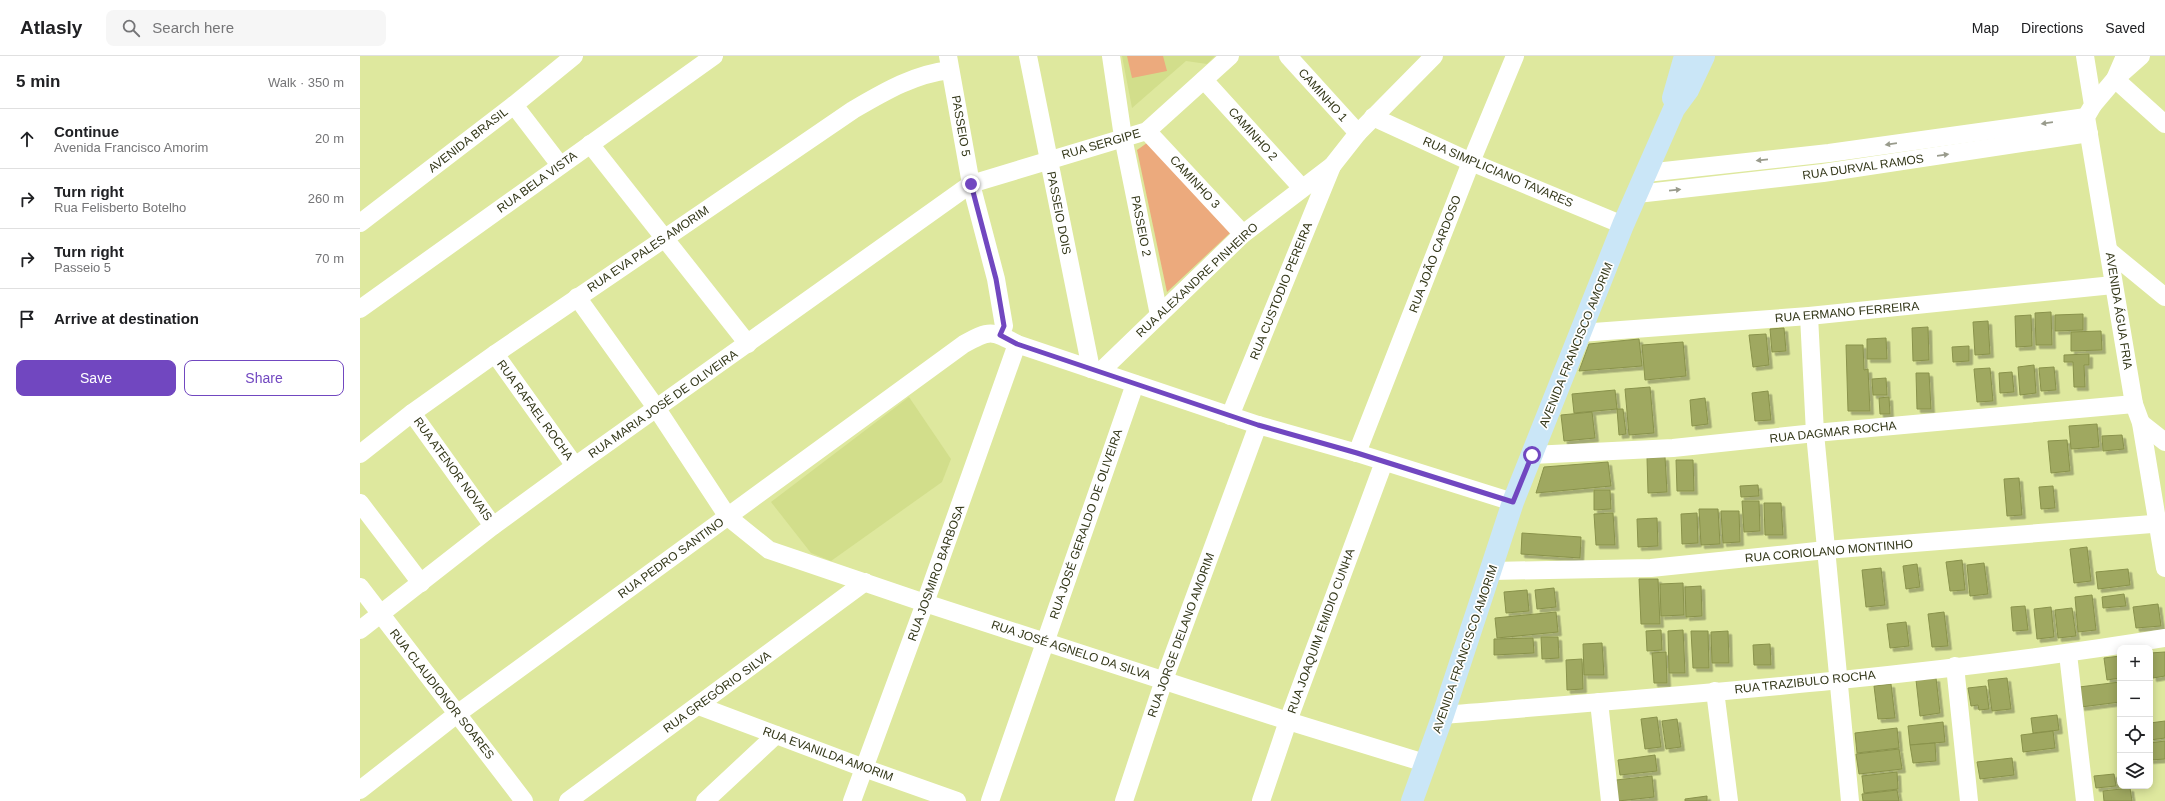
<!DOCTYPE html>
<html lang="en">
<head>
<meta charset="utf-8">
<style>
  :root { --surface:#fff; --page:#f6f6f6; --text:#202124; --muted:#757577; --line:#e0e0e0; --accent:#7147c0 }
  body { margin:0; font-family:Arial,sans-serif; background:var(--page); color:var(--text) }
  .controls { position:absolute; right:12px; bottom:12px; display:grid; overflow:hidden; border-radius:8px; box-shadow:0 2px 10px #0003 }
  .controls button { width:36px; height:36px; display:grid; place-items:center; padding:0; border:0; border-bottom:1px solid var(--line); background:var(--surface); color:var(--text); font:20px sans-serif }
  .stop { position:absolute; width:12px; height:12px; margin:-9px; border:3px solid #7147c0; border-radius:50%; background:#fff }
  .stop.end { background:#7147c0; border-color:#fff; box-shadow:0 1px 4px #0008 }
  .list { margin:0; padding:0; list-style:none }
  h2 { display:flex; justify-content:space-between; align-items:center; height:52px; margin:0; padding:0 16px; font-size:17px }
  h2 small { font-size:13px; font-weight:400; color:var(--muted) }
  .list li { display:grid; grid-template-columns:26px 1fr auto; gap:12px; align-items:center; box-sizing:border-box; height:60px; padding:0 16px; border-top:1px solid var(--line) }
  .list b { display:block; font-size:15px; white-space:nowrap }
  .list p { margin:0; font-size:13px; white-space:nowrap; color:var(--muted) }
  .list em { font-size:13px; font-style:normal; color:var(--muted) }
  .actions { display:flex; gap:8px; padding:12px 16px }
  .actions a { flex:1; padding:9px 0; border:1px solid var(--accent); border-radius:8px; text-align:center; font-size:14px; color:var(--accent) }
  .actions .main { background:var(--accent); color:#fff }
  .icon { flex:none; width:22px; height:22px; fill:none; stroke:currentColor; stroke-width:2; stroke-linecap:round; stroke-linejoin:round }
  .map { position:relative; flex:none; width:1805px; height:745px; overflow:hidden }
  header { display:flex; align-items:center; gap:24px; box-sizing:border-box; height:56px; padding:0 20px; background:var(--surface); border-bottom:1px solid var(--line) }
  header strong { font-size:19px }
  nav { display:flex; gap:22px; margin-inline-start:auto; font-size:14px }
  .search { width:280px; height:36px; background:var(--page); display:flex; align-items:center; gap:10px; box-sizing:border-box; padding:0 14px; border-radius:8px; color:var(--muted); font-size:15px }
  main { display:flex }
  aside { flex:1; background:var(--surface) }
  .map>svg:first-child { display:block }
</style>
</head>
<body>
<header>
<strong>Atlasly</strong>
<div class="search"><svg class="icon" aria-label="search" viewBox="0 0 24 24"><circle cx="10" cy="10" r="6"/><path d="M15 15l6 6"/></svg>Search here</div>
<nav><a>Map</a><a>Directions</a><a>Saved</a></nav>
</header>
<main>
<aside>
<h2>5 min<small>Walk · 350 m</small></h2>
<ul class="list">
<li><svg class="icon" aria-label="ahead" viewBox="0 0 24 24"><path d="M12 20V5M6 11l6-6 6 6"/></svg><div><b>Continue</b><p>Avenida Francisco Amorim</p></div><em>20 m</em></li>
<li><svg class="icon" aria-label="right" viewBox="0 0 24 24"><path d="M7 20v-9h11M14 6l5 5-5 5"/></svg><div><b>Turn right</b><p>Rua Felisberto Botelho</p></div><em>260 m</em></li>
<li><svg class="icon" aria-label="right" viewBox="0 0 24 24"><path d="M7 20v-9h11M14 6l5 5-5 5"/></svg><div><b>Turn right</b><p>Passeio 5</p></div><em>70 m</em></li>
<li><svg class="icon" aria-label="arrive" viewBox="0 0 24 24"><path d="M6 21V4h12l-3 4 3 4H6"/></svg><div><b>Arrive at destination</b></div></li>
</ul>
<div class="actions"><a class="main">Save</a><a>Share</a></div>
</aside>
<div class="map">
<svg width="1805" height="745" viewBox="0 0 1805 745">
  <defs>
    <filter id="shadow"><feDropShadow dx="3.5" dy="3.5" stdDeviation="0" flood-color="#0004"/></filter>
  </defs>
  <rect width="100%" height="100%" fill="#dee89e"/>
  <g fill="#d2de8b">
    <polygon points="762,0 855,0 847,8 826,5 772,52"/>
    <polygon points="549,341 591,403 582,426 471,505 451,497 411,446"/>
  </g>
  <g fill="#ecaa7d">
    <polygon points="767,0 803,0 807,15 772,22"/>
    <polygon points="787,87 870,177 807,236 777,94"/>
  </g>
  <g fill="#9fa860" stroke="#89924b" filter="url(#shadow)">
    <polygon points="1691,256 1692,289 1676,289 1675,257"/>
    <polygon points="1723,258 1723,274 1695,275 1695,259"/>
    <polygon points="1671,259 1672,290 1656,291 1655,260"/>
    <polygon points="1628,265 1630,298 1615,299 1613,266"/>
    <polygon points="1568,271 1569,304 1553,305 1552,272"/>
    <polygon points="1424,272 1426,295 1412,296 1410,273"/>
    <polygon points="1741,275 1742,294 1711,295 1711,276"/>
    <polygon points="1406,278 1409,309 1393,311 1389,279"/>
    <polygon points="1526,282 1527,303 1507,303 1507,283"/>
    <polygon points="1279,283 1282,310 1219,315 1229,288"/>
    <polygon points="1323,286 1326,320 1285,324 1282,289"/>
    <polygon points="1486,289 1503,289 1504,314 1508,313 1510,355 1488,355"/>
    <polygon points="1609,290 1609,305 1593,306 1592,291"/>
    <polygon points="1729,298 1729,309 1724,309 1725,331 1714,331 1713,306 1704,306 1704,299"/>
    <polygon points="1674,309 1676,337 1660,339 1658,311"/>
    <polygon points="1694,311 1696,334 1681,335 1679,312"/>
    <polygon points="1630,312 1633,345 1617,346 1614,313"/>
    <polygon points="1652,316 1654,336 1640,337 1639,317"/>
    <polygon points="1556,317 1569,317 1571,353 1557,353"/>
    <polygon points="1526,322 1527,339 1513,339 1512,323"/>
    <polygon points="1290,331 1294,377 1269,379 1265,333"/>
    <polygon points="1255,334 1257,353 1214,357 1212,338"/>
    <polygon points="1408,335 1411,364 1395,365 1392,337"/>
    <polygon points="1529,341 1530,358 1520,358 1519,342"/>
    <polygon points="1345,342 1348,368 1332,370 1330,344"/>
    <polygon points="1257,353 1263,353 1266,378 1259,379"/>
    <polygon points="1232,356 1235,382 1204,385 1201,359"/>
    <polygon points="1737,368 1739,391 1711,393 1709,370"/>
    <polygon points="1762,379 1764,393 1743,395 1742,380"/>
    <polygon points="1707,384 1710,415 1691,417 1688,385"/>
    <polygon points="1305,401 1307,436 1288,437 1287,402"/>
    <polygon points="1316,404 1333,404 1334,435 1317,435"/>
    <polygon points="1248,406 1251,430 1176,437 1184,411"/>
    <polygon points="1659,422 1662,459 1647,460 1644,423"/>
    <polygon points="1398,429 1399,440 1381,441 1380,430"/>
    <polygon points="1693,430 1695,452 1681,453 1679,431"/>
    <polygon points="1234,434 1250,434 1251,453 1234,454"/>
    <polygon points="1382,445 1399,445 1400,475 1384,476"/>
    <polygon points="1404,447 1421,447 1423,479 1405,479"/>
    <polygon points="1339,453 1358,453 1360,488 1341,489"/>
    <polygon points="1361,455 1379,455 1380,486 1363,487"/>
    <polygon points="1253,457 1255,489 1236,489 1234,458"/>
    <polygon points="1337,457 1338,487 1322,488 1321,458"/>
    <polygon points="1297,462 1298,490 1278,491 1277,463"/>
    <polygon points="1162,477 1221,481 1220,502 1161,498"/>
    <polygon points="1727,491 1731,525 1714,527 1710,493"/>
    <polygon points="1602,504 1605,534 1590,535 1586,506"/>
    <polygon points="1624,507 1628,538 1610,540 1607,509"/>
    <polygon points="1557,508 1560,531 1546,533 1543,510"/>
    <polygon points="1521,512 1525,549 1506,551 1502,514"/>
    <polygon points="1768,513 1770,529 1738,533 1736,516"/>
    <polygon points="1279,523 1298,523 1300,568 1281,568"/>
    <polygon points="1323,527 1324,559 1301,560 1300,528"/>
    <polygon points="1341,530 1342,560 1326,561 1325,531"/>
    <polygon points="1194,532 1196,551 1177,553 1175,534"/>
    <polygon points="1167,534 1169,555 1146,557 1144,536"/>
    <polygon points="1764,538 1766,550 1743,552 1742,541"/>
    <polygon points="1732,539 1736,574 1718,576 1715,541"/>
    <polygon points="1798,548 1801,570 1776,572 1773,551"/>
    <polygon points="1665,550 1668,574 1653,575 1651,551"/>
    <polygon points="1691,551 1694,581 1677,583 1674,553"/>
    <polygon points="1712,552 1716,580 1698,582 1695,554"/>
    <polygon points="1196,556 1198,576 1137,582 1135,562"/>
    <polygon points="1584,556 1588,590 1572,591 1568,558"/>
    <polygon points="1546,566 1549,590 1530,592 1527,568"/>
    <polygon points="1301,574 1302,594 1287,595 1286,575"/>
    <polygon points="1323,574 1325,617 1309,617 1308,575"/>
    <polygon points="1331,575 1348,575 1349,612 1333,612"/>
    <polygon points="1368,575 1369,607 1352,607 1351,576"/>
    <polygon points="1181,581 1198,581 1199,602 1182,603"/>
    <polygon points="1173,582 1174,597 1134,599 1134,583"/>
    <polygon points="1242,587 1244,619 1224,619 1223,588"/>
    <polygon points="1410,588 1411,609 1394,609 1393,589"/>
    <polygon points="1306,596 1307,627 1294,627 1292,597"/>
    <polygon points="1805,596 1805,620 1793,622 1790,597"/>
    <polygon points="1760,600 1760,622 1747,624 1744,602"/>
    <polygon points="1222,603 1223,633 1207,634 1206,604"/>
    <polygon points="1576,622 1580,657 1560,660 1556,624"/>
    <polygon points="1647,622 1651,653 1632,655 1628,624"/>
    <polygon points="1760,626 1760,646 1721,651 1719,631"/>
    <polygon points="1531,628 1535,662 1518,663 1514,630"/>
    <polygon points="1626,630 1629,653 1619,654 1618,649 1611,650 1608,632"/>
    <polygon points="1697,659 1699,674 1673,677 1671,662"/>
    <polygon points="1297,661 1301,691 1285,693 1281,663"/>
    <polygon points="1317,663 1321,691 1306,693 1302,665"/>
    <polygon points="1805,665 1805,682 1790,684 1790,667"/>
    <polygon points="1583,666 1585,686 1550,689 1548,670"/>
    <polygon points="1537,672 1539,692 1497,697 1495,677"/>
    <polygon points="1693,675 1695,692 1663,696 1661,679"/>
    <polygon points="1805,685 1805,703 1790,704 1790,687"/>
    <polygon points="1575,687 1576,705 1553,707 1550,689"/>
    <polygon points="1539,693 1542,713 1499,718 1496,698"/>
    <polygon points="1295,699 1297,715 1260,719 1258,704"/>
    <polygon points="1652,702 1654,719 1620,723 1617,706"/>
    <polygon points="1537,716 1538,733 1504,737 1502,720"/>
    <polygon points="1754,718 1756,730 1736,732 1734,720"/>
    <polygon points="1292,720 1294,741 1258,745 1256,724"/>
    <polygon points="1770,732 1772,745 1744,745 1743,735"/>
    <polygon points="1537,734 1539,745 1503,745 1502,738"/>
    <polygon points="1347,740 1347,745 1325,745 1325,743"/>
  </g>
  <g fill="none" stroke-linecap="round" stroke-linejoin="round">
    <g stroke="#fff" stroke-width="18">
      <polyline points="588,0 611,128 636,223 644,270 640,279"/>
      <polyline points="668,0 731,313"/>
      <polyline points="751,0 763,81 799,259"/>
      <polyline points="928,0 998,77"/>
      <polyline points="1725,0 1733,49 1726,61 1774,348 1781,367 1805,512"/>
      <polyline points="1765,0 1755,23 1805,68"/>
      <polyline points="844,24 942,132"/>
      <polyline points="154,49 200,109"/>
      <polyline points="1733,49 1755,23 1781,0"/>
      <polyline points="1013,61 1111,106 1263,169"/>
      <polyline points="787,75 883,178"/>
      <polyline points="230,88 388,288"/>
      <polyline points="1286,117 1469,97 1726,61"/>
      <polyline points="1277,138 1463,117 1729,77"/>
      <polyline points="0,167 154,49 214,0"/>
      <polyline points="1749,195 1805,241"/>
      <polyline points="217,241 297,353 368,461 409,494 565,547 928,665 1065,707"/>
      <polyline points="0,253 354,0"/>
      <polyline points="1449,260 1455,377 1490,745"/>
      <polyline points="1220,277 1449,260 1753,229"/>
      <polyline points="135,298 215,410"/>
      <polyline points="740,316 883,178 972,110 998,77 1074,0"/>
      <polyline points="52,357 133,470"/>
      <polyline points="870,360 972,110"/>
      <polyline points="1781,367 1805,386"/>
      <polyline points="997,397 1111,106 1155,0"/>
      <path d="M0,398L52,357L135,298L493,54C524,36 554,18 590,14"/>
      <polyline points="1172,399 1313,392 1455,377 1774,348"/>
      <polyline points="0,447 61,527"/>
      <polyline points="1132,515 1291,512 1466,494 1805,467"/>
      <polyline points="0,531 164,745"/>
      <polyline points="0,574 133,470 215,410 611,128 787,75 870,0"/>
      <polyline points="1708,598 1725,745"/>
      <polyline points="1595,610 1609,745"/>
      <polyline points="1355,635 1369,745"/>
      <polyline points="1239,646 1250,745"/>
      <polyline points="339,650 504,712 597,745"/>
      <path d="M1083,659C1324,639 1566,621 1805,582"/>
      <path d="M0,734L97,658L604,288C630,274 631,274 657,288L898,369L997,397L1153,446"/>
      <polyline points="208,745 505,526"/>
      <polyline points="345,745 416,679"/>
      <polyline points="492,745 565,547 657,288"/>
      <polyline points="630,745 775,328"/>
      <polyline points="764,745 804,624 898,369"/>
      <polyline points="901,745 928,665 1024,406"/>
    </g>
    <g stroke="#cae6f7" stroke-width="22">
      <polyline points="1313,42 1325,0"/>
      <polyline points="1052,745 1083,659 1153,446 1263,169 1314,53 1328,34 1344,0"/>
    </g>
  </g>
  <defs><path id="oneway-solid" d="M-6-.8H1V-3.2L6.5 0L1 3.2V.8H-6Z"/></defs>
  <g fill="#999b8c">
    <use href="#oneway-solid" transform="translate(1687 67) rotate(172)"/>
    <use href="#oneway-solid" transform="translate(1531 88) rotate(172)"/>
    <use href="#oneway-solid" transform="translate(1583 99) rotate(-8)"/>
    <use href="#oneway-solid" transform="translate(1402 104) rotate(174)"/>
    <use href="#oneway-solid" transform="translate(1315 134) rotate(-6)"/>
  </g>
  <g fill="none" stroke-linecap="round" stroke-linejoin="round">
    <polyline stroke="#7147c0" stroke-width="5" points="611,128 636,223 644,270 640,279 657,288 898,369 997,397 1153,446 1172,399"/>
  </g>
  <g text-anchor="middle" stroke-width="3.5" stroke-linejoin="round" paint-order="stroke">
    <g font-size="12" fill="#333719" stroke="#fff">
      <text transform="translate(963 39) rotate(48)" y="4">CAMINHO 1</text>
      <text transform="translate(601 70) rotate(80)" y="4">PASSEIO 5</text>
      <text transform="translate(893 78) rotate(48)" y="4">CAMINHO 2</text>
      <text transform="translate(108 84) rotate(-38)" y="4">AVENIDA BRASIL</text>
      <text transform="translate(741 88) rotate(-16)" y="4">RUA SERGIPE</text>
      <text transform="translate(1503 111) rotate(-8)" y="4">RUA DURVAL RAMOS</text>
      <text transform="translate(1138 116) rotate(23)" y="4">RUA SIMPLICIANO TAVARES</text>
      <text transform="translate(177 126) rotate(-36)" y="4">RUA BELA VISTA</text>
      <text transform="translate(835 126) rotate(47)" y="4">CAMINHO 3</text>
      <text transform="translate(699 157) rotate(79)" y="4">PASSEIO DOIS</text>
      <text transform="translate(781 170) rotate(79)" y="4">PASSEIO 2</text>
      <text transform="translate(288 193) rotate(-34)" y="4">RUA EVA PALES AMORIM</text>
      <text transform="translate(1075 198) rotate(-69)" y="4">RUA JOÃO CARDOSO</text>
      <text transform="translate(837 224) rotate(-43)" y="4">RUA ALEXANDRE PINHEIRO</text>
      <text transform="translate(921 235) rotate(-68)" y="4">RUA CUSTODIO PEREIRA</text>
      <text transform="translate(1759 255) rotate(81)" y="4">AVENIDA ÁGUA FRIA</text>
      <text transform="translate(1487 256) rotate(-5)" y="4">RUA ERMANO FERREIRA</text>
      <text transform="translate(1216 289) rotate(-68)" y="4">AVENIDA FRANCISCO AMORIM</text>
      <text transform="translate(303 348) rotate(-35)" y="4">RUA MARIA JOSÉ DE OLIVEIRA</text>
      <text transform="translate(175 354) rotate(54)" y="4">RUA RAFAEL ROCHA</text>
      <text transform="translate(1473 376) rotate(-6)" y="4">RUA DAGMAR ROCHA</text>
      <text transform="translate(93 413) rotate(54)" y="4">RUA ATENOR NOVAIS</text>
      <text transform="translate(726 468) rotate(-71)" y="4">RUA JOSÉ GERALDO DE OLIVEIRA</text>
      <text transform="translate(1469 495) rotate(-5)" y="4">RUA CORIOLANO MONTINHO</text>
      <text transform="translate(311 502) rotate(-36)" y="4">RUA PEDRO SANTINO</text>
      <text transform="translate(576 517) rotate(-70)" y="4">RUA JOSMIRO BARBOSA</text>
      <text transform="translate(961 575) rotate(-70)" y="4">RUA JOAQUIM EMIDIO CUNHA</text>
      <text transform="translate(821 579) rotate(-70)" y="4">RUA JORGE DELANO AMORIM</text>
      <text transform="translate(1105 593) rotate(-71)" y="4">AVENIDA FRANCISCO AMORIM</text>
      <text transform="translate(711 594) rotate(18)" y="4">RUA JOSÉ AGNELO DA SILVA</text>
      <text transform="translate(1445 626) rotate(-6)" y="4">RUA TRAZIBULO ROCHA</text>
      <text transform="translate(357 636) rotate(-36)" y="4">RUA GREGÓRIO SILVA</text>
      <text transform="translate(82 638) rotate(52)" y="4">RUA CLAUDIONOR SOARES</text>
      <text transform="translate(468 698) rotate(20)" y="4">RUA EVANILDA AMORIM</text>
    </g>
  </g>
</svg>
<div class="controls">
<button>+</button>
<button>−</button>
<button><svg class="icon" aria-label="locate" viewBox="0 0 24 24"><circle cx="12" cy="12" r="6"/><path d="M12 2v4M12 18v4M2 12h4M18 12h4"/></svg></button>
<button><svg class="icon" aria-label="layers" viewBox="0 0 24 24"><path d="M12 4l9 5-9 5-9-5zM3 14l9 5 9-5"/></svg></button>
</div>
<div class="stop" style="left:1172px;top:399px"></div>
<div class="stop end" style="left:611px;top:128px"></div>
</div>
</main>
</body>
</html>
